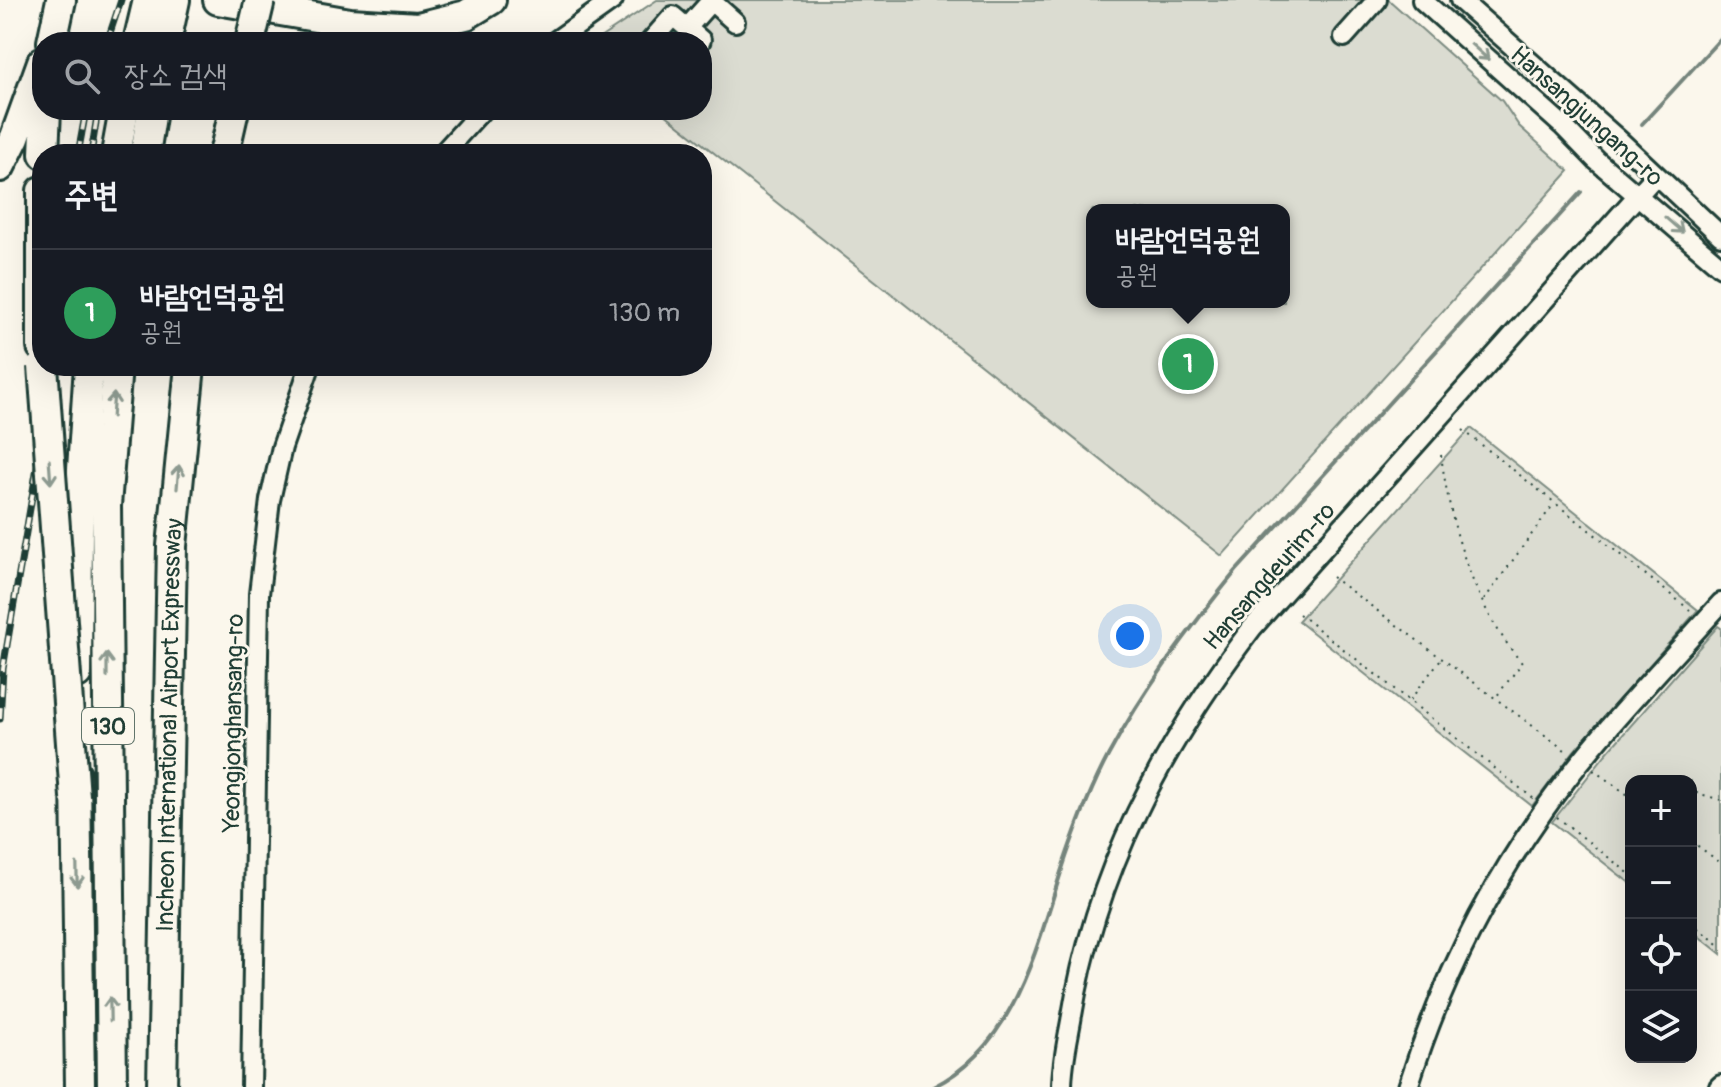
<!DOCTYPE html>
<html lang="ko">
<head>
<meta charset="utf-8">
<style>
  :root { --surface:#171b24; --page:#20242c; --text:#f1f3f6; --muted:#9ea1a6; --line:#363941; --accent:#92a19f }
  body { margin:0; font-family:Pangolin,"Poor Story",sans-serif; background:var(--page); color:var(--text) }
  .controls { position:absolute; right:24px; bottom:24px; display:grid; overflow:hidden; border-radius:16px; box-shadow:0 8px 32px #0002 }
  .controls button { width:72px; height:72px; display:grid; place-items:center; padding:0; border:0; border-bottom:2px solid var(--line); background:var(--surface); color:var(--text); font:40px sans-serif }
  .you { position:absolute; left:1130px; top:636px; width:28px; height:28px; margin:-20px; border:6px solid #fff; border-radius:50%; background:#1a73e8; box-shadow:0 0 0 12px #1a73e833 }
  .badge { display:grid; place-items:center; width:52px; height:52px; border-radius:50%; background:var(--accent); color:#fff; font-size:26px; font-weight:700 }
  .pin { position:absolute; translate:-50% -50%; border:4px solid #fff; box-shadow:0 2px 8px #0006 }
  .popup { position:absolute; left:1086px; top:204px; width:204px; height:104px; box-sizing:border-box; display:grid; place-content:center; border-radius:16px; background:var(--surface); filter:drop-shadow(0 2px 6px #0005); font-size:26px; white-space:nowrap; color:var(--muted) }
  .popup b { font-size:30px; color:var(--text) }
  .popup::after { content:''; position:absolute; left:50%; top:100%; margin-left:-16px; border:16px solid transparent; border-top-color:var(--surface) }
  .list { margin:0; padding:0; list-style:none }
  h2 { display:flex; justify-content:space-between; align-items:center; height:104px; margin:0; padding:0 32px; font-size:34px }
  h2 small { font-size:26px; font-weight:400; color:var(--muted) }
  .list li { display:grid; grid-template-columns:52px 1fr auto; gap:24px; align-items:center; box-sizing:border-box; height:128px; padding:0 32px; border-top:2px solid var(--line) }
  .list b { display:block; font-size:30px; white-space:nowrap }
  .list p { margin:0; font-size:26px; white-space:nowrap; color:var(--muted) }
  .list em { font-size:26px; font-style:normal; color:var(--muted) }
  .icon { flex:none; width:44px; height:44px; fill:none; stroke:currentColor; stroke-width:2; stroke-linecap:round; stroke-linejoin:round }
  .map { position:relative; flex:none; width:1721px; height:1087px; overflow:hidden }
  .search { position:absolute; background:var(--surface); box-shadow:0 8px 32px #0002; left:32px; top:32px; width:680px; height:88px; display:flex; align-items:center; gap:20px; box-sizing:border-box; padding:0 28px; border-radius:32px; color:var(--muted); font-size:30px }
  .panel { position:absolute; background:var(--surface); box-shadow:0 8px 32px #0002; left:32px; top:144px; width:680px; height:232px; border-radius:32px }
  .map>svg:first-child { display:block }
</style>
</head>
<body>
<div class="map">
<svg width="1721" height="1087" viewBox="0 0 1721 1087">
  <rect width="100%" height="100%" fill="#fbf7ec"/>
  <filter id="ink" filterUnits="userSpaceOnUse"><feTurbulence type="fractalNoise" baseFrequency=".0125" numOctaves="2"/><feDisplacementMap in="SourceGraphic" scale="16" xChannelSelector="R" yChannelSelector="G"/><feConvolveMatrix kernelMatrix="1 2 1 2 8 2 1 2 1" color-interpolation-filters="sRGB"/></filter>
  <g filter="url(#ink)">
    <g fill="#dbdcd1" stroke="#7d8c82" stroke-width="2" fill-rule="evenodd">
      <path d="M657,0H1389L1502,101L1519,126L1569,171L1222,556L660,110H702V42H594ZM1092,210H1284V302H1092Z"/>
      <polygon points="1471,428 1698,610 1574,751 1532,806 1298,621"/>
      <polygon points="1718,626 1721,628 1721,954 1691,930 1691,781 1631,781 1631,884 1552,822 1605,755"/>
    </g>
    <g fill="none" stroke-linecap="round" stroke-linejoin="round">
      <g stroke="#74847b" stroke-width="4">
        <polyline points="1642,124 1721,38"/>
        <path d="M933,1087C1019,1044 1038,939 1066,857C1078,822 1091,788 1108,756C1144,689 1189,629 1236,571L1581,192"/>
      </g>
      <defs>
        <g id="minor">
          <polyline points="710,0 735,22"/>
          <polyline points="1422,0 1562,125 1596,160 1721,267"/>
          <polyline points="1460,0 1620,141 1721,236"/>
          <polyline points="687,28 711,1"/>
          <polyline points="1344,37 1377,0"/>
          <polyline points="554,42 613,0"/>
          <polyline points="650,42 673,16 701,40 700,42"/>
          <polyline points="442,154 482,110"/>
          <polyline points="251,1087 259,594 270,500 282,447 310,366"/>
          <path d="M1062,1087C1062,1065 1067,1043 1071,1021C1095,871 1161,748 1252,628L1655,176"/>
          <path d="M1408,1087C1439,988 1484,895 1544,810C1596,736 1661,670 1721,603"/>
          <polyline points="1719,1087 1721,1085"/>
        </g>
        <g id="highway">
          <polyline points="218,0 350,23 418,27 466,15 491,0"/>
          <polyline points="52,42 61,0"/>
          <polyline points="138,42 148,0"/>
          <polyline points="166,42 175,0"/>
          <polyline points="44,154 46,110"/>
          <polyline points="116,154 124,110"/>
          <polyline points="145,154 152,110"/>
          <polyline points="224,154 234,110"/>
          <polyline points="0,167 15,137 42,62"/>
          <polyline points="42,191 42,347"/>
          <polyline points="77,673 78,528 89,366"/>
          <polyline points="76,774 80,1087"/>
          <polyline points="112,1087 106,506 117,366"/>
          <path id="s1" d="M162,1087L172,546L190,366"/>
        </g>
      </defs>
      <use href="#minor" stroke="#1f3d34" stroke-width="24"/>
      <use href="#highway" stroke="#1f3d34" stroke-width="34"/>
      <g stroke="#1f3d34" stroke-width="2" stroke-dasharray="2 6" stroke-linecap="butt">
        <polyline points="1463,430 1690,610"/>
        <path d="M1441,455C1451,529 1473,605 1522,663L1496,697"/>
        <polyline points="1332,577 1569,753"/>
        <polyline points="1484,600 1553,505"/>
        <polyline points="1299,614 1534,799"/>
        <polyline points="1410,700 1440,660"/>
        <polyline points="1593,770 1631,797"/>
        <polyline points="1691,800 1697,793 1721,800"/>
        <polyline points="1557,817 1631,875"/>
        <polyline points="1691,841 1721,863"/>
        <polyline points="1691,923 1721,946"/>
      </g>
      <use href="#minor" stroke="#fbf7ec" stroke-width="18"/>
      <use href="#highway" stroke="#fbf7ec" stroke-width="28"/>
      <defs>
        <g id="rail">
          <polyline points="107,42 121,0"/>
          <polyline points="78,154 86,110"/>
          <polyline points="91,154 98,110"/>
          <polyline points="0,719 3,669 54,366"/>
        </g>
      </defs>
      <use href="#rail" stroke="#1f3d34" stroke-width="7"/>
      <use href="#rail" stroke="#fbf7ec" stroke-width="4" stroke-dasharray="12" stroke-linecap="butt"/>
      <defs>
        <g id="highway-bridge">
          <polyline points="250,42 260,0"/>
          <polyline points="43,366 75,797"/>
        </g>
      </defs>
      <use href="#highway-bridge" stroke="#1f3d34" stroke-width="34" stroke-linecap="butt"/>
      <use href="#highway-bridge" stroke="#fbf7ec" stroke-width="28"/>
    </g>
    <defs><path id="oneway-shaft" d="M-6 0H5M1.5-3L5.5 0L1.5 3" fill="none" stroke-width="1.6" stroke-linecap="round" stroke-linejoin="round" transform="scale(2)"/></defs>
    <g stroke="#8d9a90">
      <use href="#oneway-shaft" transform="translate(1480 52) rotate(42)"/>
      <use href="#oneway-shaft" transform="translate(1674 225) rotate(41)"/>
      <use href="#oneway-shaft" transform="translate(113 405) rotate(-86)"/>
      <use href="#oneway-shaft" transform="translate(50 472) rotate(86)"/>
      <use href="#oneway-shaft" transform="translate(178 477) rotate(-85)"/>
      <use href="#oneway-shaft" transform="translate(107 665) rotate(-90)"/>
      <use href="#oneway-shaft" transform="translate(77 875) rotate(89)"/>
      <use href="#oneway-shaft" transform="translate(110 1009) rotate(-91)"/>
    </g>
  </g>
  <g text-anchor="middle" stroke-width="6" stroke-linejoin="round" paint-order="stroke">
    <rect fill="#fbf7ec" stroke="#61756b" stroke-width="2" x="82" y="708" width="52" height="36" rx="6"/>
    <g font-size="22" font-weight="bold" fill="#1f3d34">
      <text x="108" y="734">130</text>
    </g>
    <g font-size="24" fill="#1f3d34" stroke="#fbf7ec">
      <text transform="translate(1587 116) rotate(42)" y="8">Hansangjungang-ro</text>
      <text transform="translate(1269 576) rotate(-49)" y="8">Hansangdeurim-ro</text>
      <text transform="translate(233 723) rotate(-89)" y="8">Yeongjonghansang-ro</text>
      <text dy="8" stroke="none"><textPath href="#s1" startOffset="362">Incheon International Airport Expressway</textPath></text>
    </g>
  </g>
</svg>
<div class="controls">
<button>+</button>
<button>−</button>
<button><svg class="icon" aria-label="locate" viewBox="0 0 24 24"><circle cx="12" cy="12" r="6"/><path d="M12 2v4M12 18v4M2 12h4M18 12h4"/></svg></button>
<button><svg class="icon" aria-label="layers" viewBox="0 0 24 24"><path d="M12 4l9 5-9 5-9-5zM3 14l9 5 9-5"/></svg></button>
</div>
<div class="you"></div>
<div class="pin badge" style="left:1188px;top:364px;background:#2e9e5b">1</div>
<div class="popup"><b>바람언덕공원</b>공원</div>
<div class="search"><svg class="icon" aria-label="search" viewBox="0 0 24 24"><circle cx="10" cy="10" r="6"/><path d="M15 15l6 6"/></svg>장소 검색</div>
<section class="panel">
<h2>주변<small></small></h2>
<ul class="list">
<li><span class="badge" style="background:#2e9e5b">1</span><div><b>바람언덕공원</b><p>공원</p></div><em>130 m</em></li>
</ul>
</section>
</div>
</body>
</html>
